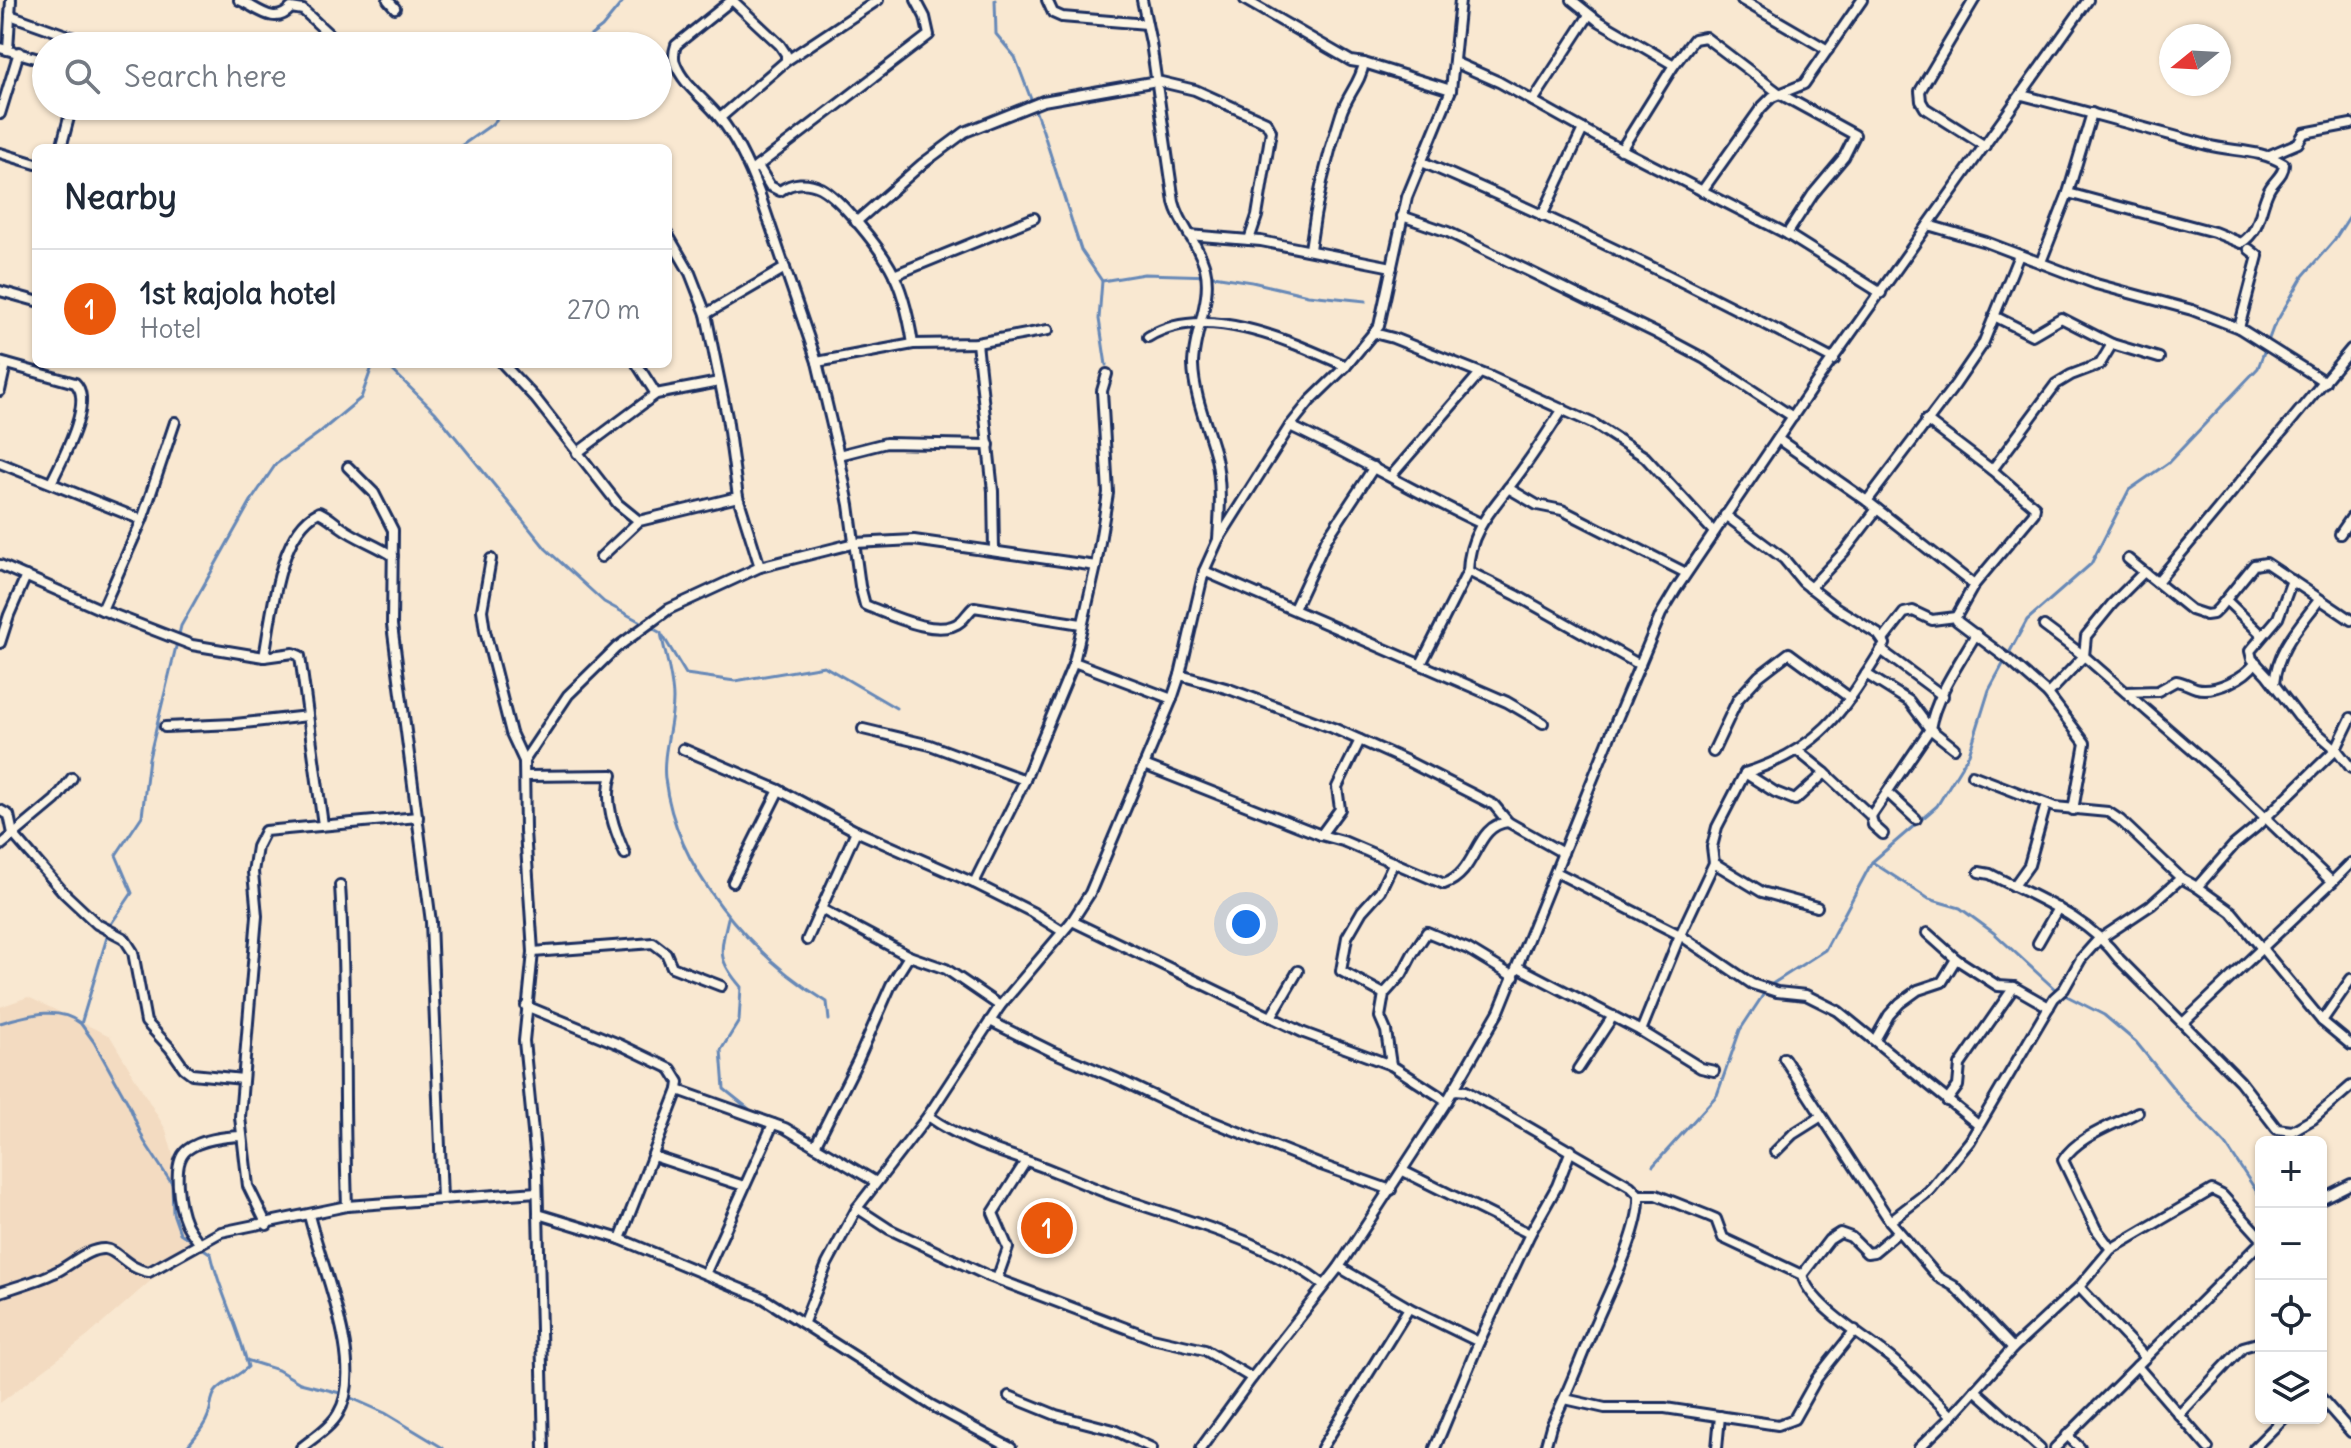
<!DOCTYPE html>
<html lang="en">
<head>
<meta charset="utf-8">
<style>
  :root { --surface:#fff; --page:#f2f2f3; --text:#1f2937; --muted:#747a83; --line:#e0e1e3; --accent:#ea580c }
  body { margin:0; font-family:Delius,sans-serif; background:var(--page); color:var(--text) }
  .controls { position:absolute; right:24px; bottom:24px; display:grid; overflow:hidden; border-radius:12px; box-shadow:0 2px 6px #0004 }
  .controls button { width:72px; height:72px; display:grid; place-items:center; padding:0; border:0; border-bottom:2px solid var(--line); background:var(--surface); color:var(--text); font:40px sans-serif }
  .compass { position:absolute; left:2159px; top:24px; width:72px; height:72px; border-radius:50%; background:var(--surface); box-shadow:0 2px 6px #0004; rotate:252deg }
  .you { position:absolute; left:1246px; top:924px; width:28px; height:28px; margin:-20px; border:6px solid #fff; border-radius:50%; background:#1a73e8; box-shadow:0 0 0 12px #1a73e833 }
  .badge { display:grid; place-items:center; width:52px; height:52px; border-radius:50%; background:var(--accent); color:#fff; font-size:26px; font-weight:700 }
  .pin { position:absolute; translate:-50% -50%; border:4px solid #fff; box-shadow:0 2px 8px #0006 }
  .list { margin:0; padding:0; list-style:none }
  h2 { display:flex; justify-content:space-between; align-items:center; height:104px; margin:0; padding:0 32px; font-size:34px }
  h2 small { font-size:26px; font-weight:400; color:var(--muted) }
  .list li { display:grid; grid-template-columns:52px 1fr auto; gap:24px; align-items:center; box-sizing:border-box; height:120px; padding:0 32px; border-top:2px solid var(--line) }
  .list b { display:block; font-size:30px; white-space:nowrap }
  .list p { margin:0; font-size:26px; white-space:nowrap; color:var(--muted) }
  .list em { font-size:26px; font-style:normal; color:var(--muted) }
  .icon { flex:none; width:44px; height:44px; fill:none; stroke:currentColor; stroke-width:2; stroke-linecap:round; stroke-linejoin:round }
  .map { position:relative; flex:none; width:2351px; height:1448px; overflow:hidden }
  .search { position:absolute; background:var(--surface); box-shadow:0 2px 6px #0004; left:32px; top:32px; width:640px; height:88px; display:flex; align-items:center; gap:20px; box-sizing:border-box; padding:0 28px; border-radius:44px; color:var(--muted); font-size:30px }
  .panel { position:absolute; background:var(--surface); box-shadow:0 2px 6px #0004; left:32px; top:144px; width:640px; height:224px; border-radius:12px }
  .map>svg:first-child { display:block }
</style>
</head>
<body>
<div class="map">
<svg width="2351" height="1448" viewBox="0 0 2351 1448">
  <rect width="100%" height="100%" fill="#f9e8d1"/>
  <filter id="ink" filterUnits="userSpaceOnUse"><feTurbulence type="fractalNoise" baseFrequency=".0125" numOctaves="2"/><feDisplacementMap in="SourceGraphic" scale="16" xChannelSelector="R" yChannelSelector="G"/><feConvolveMatrix kernelMatrix="1 2 1 2 8 2 1 2 1" color-interpolation-filters="sRGB"/></filter>
  <g filter="url(#ink)">
    <polygon fill="#f3dbc1" points="28,997 110,1036 166,1130 197,1240 88,1336 0,1403 0,1007"/>
    <g fill="none" stroke-linecap="round" stroke-linejoin="round">
      <g stroke="#6688b7" stroke-width="3">
        <polyline points="995,0 996,34 1015,57 1043,131 1081,250 1102,281 1099,319 1106,365"/>
        <polyline points="577,46 602,27 624,0"/>
        <polyline points="458,148 491,125 510,106"/>
        <polyline points="1102,281 1144,274 1213,276 1252,282 1308,295 1366,301"/>
        <path d="M386,364L435,412L546,549L604,602L661,633C665,654 673,678 673,699C673,725 662,753 665,779C676,870 751,955 827,1002L829,1020"/>
        <polyline points="663,636 686,674 735,681 824,666 896,708"/>
        <polyline points="1872,862 1929,899 1960,908 1994,933 2057,991 2104,1015 2136,1042 2183,1100 2226,1145 2261,1198"/>
        <path d="M728,918C720,953 717,959 741,987L739,1021L721,1050L724,1089L749,1109"/>
        <path d="M0,1023C26,1016 57,1005 80,1023"/>
        <polyline points="1653,1166 1717,1095 1740,1030 1769,986 1825,950 1872,862 1937,806 1969,754 1989,690 2027,620 2091,564 2129,490 2168,463 2258,368 2273,328 2303,276 2335,239 2351,214"/>
        <polyline points="246,1360 278,1370 300,1383 340,1393 385,1413 443,1448"/>
        <path d="M186,1448C194,1438 204,1428 208,1416C212,1407 210,1398 216,1391C222,1384 239,1375 248,1367C239,1327 220,1294 211,1254L180,1233L173,1213L172,1184L144,1141L128,1103L94,1042L81,1024L111,924L132,893L116,855L142,816L149,758L181,626L251,501L276,464L319,433L361,398L373,364"/>
      </g>
      <defs>
        <g id="street">
          <path d="M239,0C257,7 274,27 291,8L303,10L333,38"/>
          <polyline points="388,0 395,8"/>
          <path d="M732,0L676,45C674,51 673,57 675,63C683,85 705,99 719,117C737,139 750,168 760,195L817,362L839,455L849,505L860,586L865,605C888,614 940,640 961,621C966,617 968,612 974,607L1081,624"/>
          <polyline points="732,0 780,45 786,54 786,61"/>
          <polyline points="1047,0 1053,13 1062,17 1147,24"/>
          <path d="M1142,0L1151,43L1174,202C1180,226 1199,244 1205,268C1213,299 1193,334 1193,365C1194,396 1207,425 1215,454C1222,482 1220,511 1218,539"/>
          <path d="M1245,0L1351,61L1364,63C1361,82 1347,95 1341,114C1326,159 1316,203 1310,249"/>
          <polyline points="1572,0 1597,20 1674,65 1694,39 1705,37 1780,94 1855,135 1844,157 1813,194 1787,234"/>
          <polyline points="1742,0 1828,50"/>
          <polyline points="1974,0 1920,91 1921,101 1925,108 1985,146"/>
          <polyline points="10,15 97,46"/>
          <polyline points="0,48 46,61"/>
          <polyline points="8,50 11,0"/>
          <polyline points="1454,62 1499,82 1599,138 1787,234 1881,293"/>
          <polyline points="1364,63 1451,90"/>
          <path d="M2022,95C2084,111 2145,128 2207,145C2233,152 2260,149 2284,164C2284,176 2272,181 2268,192C2259,211 2261,230 2241,243L2214,232L2068,193"/>
          <polyline points="1533,101 1589,15"/>
          <polyline points="0,114 19,52"/>
          <polyline points="720,118 786,61 878,0"/>
          <polyline points="61,148 72,106"/>
          <polyline points="1621,150 1674,65"/>
          <polyline points="0,153 36,164"/>
          <polyline points="2270,155 2298,143 2304,133 2351,124"/>
          <path d="M1422,162C1562,221 1700,289 1834,360"/>
          <path d="M758,166L770,186L780,191C792,182 807,181 821,188C841,199 878,246 890,267C903,290 909,318 913,344"/>
          <polyline points="755,168 929,35 925,17 916,0"/>
          <polyline points="1702,191 1761,108 1772,97 1804,84 1862,0"/>
          <polyline points="1402,216 1448,232 1656,333 1703,358 1793,417"/>
          <polyline points="1542,216 1583,129"/>
          <polyline points="856,222 922,164 965,132 1043,101 1157,81 1195,90 1266,122 1271,131 1257,216 1249,240"/>
          <polyline points="1928,225 1986,242 2096,284 2192,310 2239,328 2325,382"/>
          <polyline points="668,235 690,273 706,314 727,417 738,497 760,567"/>
          <polyline points="1189,235 1261,241 1392,267"/>
          <polyline points="2041,262 2068,193 2092,113"/>
          <polyline points="894,275 1034,218"/>
          <polyline points="0,291 36,301"/>
          <polyline points="706,314 785,268"/>
          <polyline points="1994,316 2032,335 2061,318 2112,344 2159,358"/>
          <polyline points="2239,328 2258,256 2249,249"/>
          <polyline points="1374,333 1393,338 1491,377 1594,424 1645,457 1713,531"/>
          <path d="M1148,337C1206,302 1290,341 1346,366"/>
          <polyline points="977,343 993,491 994,550"/>
          <path d="M0,362L75,383C95,401 61,462 51,483"/>
          <polyline points="817,362 913,344 977,343 1048,330"/>
          <polyline points="503,364 536,399 618,504 639,521"/>
          <polyline points="637,364 656,394"/>
          <polyline points="0,391 6,364"/>
          <polyline points="1926,420 1992,470 2035,507 2034,513 1974,585"/>
          <path d="M1290,426C1355,456 1416,493 1480,523"/>
          <polyline points="1778,439 1867,501 1974,585 1956,617 1957,621 2009,660 2048,694 2084,656 2222,776 2332,882 2351,863"/>
          <polyline points="577,453 656,394 719,382"/>
          <polyline points="839,455 886,443 989,445"/>
          <polyline points="0,463 142,520"/>
          <polyline points="348,467 374,493 393,530 392,625 431,922 442,1198"/>
          <polyline points="1992,470 2056,384 2071,375 2100,364 2112,344"/>
          <polyline points="1391,476 1480,373"/>
          <polyline points="1508,488 1537,505 1562,510 1686,573"/>
          <polyline points="1867,501 1955,385 1983,344 2019,255"/>
          <polyline points="2340,534 2351,518"/>
          <polyline points="601,557 639,521 738,497"/>
          <polyline points="491,559 482,610 485,631 511,733 524,761"/>
          <polyline points="2128,559 2191,610 2206,615 2213,614 2219,608 2254,565 2266,563 2351,620"/>
          <polyline points="0,565 102,610 192,645 264,657 293,653 300,656 323,825"/>
          <polyline points="1204,571 1507,702 1543,723"/>
          <polyline points="1468,571 1516,595 1640,665"/>
          <polyline points="2292,580 2278,618 2250,651 2252,659 2267,675 2299,717 2336,749 2351,768"/>
          <polyline points="2157,582 2351,349"/>
          <polyline points="1810,588 1844,552 1877,509"/>
          <polyline points="2226,600 2262,635"/>
          <polyline points="1294,609 1326,540 1374,467"/>
          <polyline points="102,610 142,520 175,422"/>
          <polyline points="2044,626 2084,656"/>
          <polyline points="1883,640 1904,613 1913,611 1932,620 1956,617"/>
          <polyline points="0,643 9,615 26,576"/>
          <polyline points="1881,650 1943,696"/>
          <polyline points="2084,656 2086,636 2112,604 2143,573"/>
          <path d="M264,657C272,615 278,532 319,512C328,516 333,521 341,527C357,539 377,545 393,556"/>
          <polyline points="1074,662 1172,699"/>
          <path d="M1421,664L1468,571C1469,526 1500,502 1524,467C1538,448 1550,428 1563,409"/>
          <polyline points="1866,674 1909,701 1930,729 1954,748"/>
          <polyline points="1180,675 1229,689 1333,728 1407,761 1494,805 1508,822 1563,853"/>
          <path d="M2274,684C2277,649 2299,627 2319,600"/>
          <path d="M2126,692L2158,691L2176,681C2184,682 2189,686 2196,688C2215,693 2245,678 2256,662"/>
          <polyline points="2048,694 2085,743 2073,810"/>
          <polyline points="165,727 235,724 308,716"/>
          <polyline points="863,729 930,745 1025,780"/>
          <polyline points="683,749 779,790 856,831 974,883 1032,912 1062,931"/>
          <polyline points="1798,751 1825,773"/>
          <polyline points="1713,752 1738,699 1759,676 1789,653 1850,698"/>
          <path d="M1144,765L1321,835L1343,841L1444,884C1478,873 1474,825 1508,822"/>
          <polyline points="1745,773 1775,792 1795,800 1825,773 1871,816 1873,825 1883,834"/>
          <polyline points="1972,775 2055,807 2108,812 2120,820 2181,878 2197,887 2234,845 2256,827 2336,749 2351,718"/>
          <path d="M526,776L612,775C603,801 615,831 625,854"/>
          <polyline points="1888,793 1916,819"/>
          <polyline points="0,810 9,815 13,834 64,893 97,924 124,938 133,952 146,1022 170,1048 184,1068 192,1074 243,1079"/>
          <path d="M1871,816L1930,729C1935,697 1960,662 1976,634"/>
          <polyline points="1321,835 1340,809 1337,787 1360,740"/>
          <polyline points="0,846 55,800 72,778"/>
          <polyline points="1714,863 1762,892 1817,907"/>
          <polyline points="1556,872 1680,935 1752,984 1777,992 1806,995 1838,1011 1977,1124"/>
          <path d="M1979,872L1990,874C2036,898 2087,916 2119,959L2240,1081L2277,1129L2292,1131L2313,1119L2351,1086"/>
          <polyline points="733,882 779,790"/>
          <polyline points="974,883 1025,780 1074,662 1096,566 1108,493 1102,391 1107,374"/>
          <path d="M340,885C347,992 343,1099 347,1206"/>
          <polyline points="2014,886 2029,865 2046,804"/>
          <polyline points="2197,887 2232,912 2322,1021 2351,1045"/>
          <polyline points="821,909 909,956 946,969 1000,1006"/>
          <polyline points="1072,921 1304,1033 1391,1065 1447,1101"/>
          <polyline points="1927,933 1956,959 1998,986 2014,987 2049,1007"/>
          <polyline points="807,940 856,831"/>
          <polyline points="2038,943 2058,908"/>
          <polyline points="533,952 653,943 666,953 672,967 721,986"/>
          <polyline points="1518,967 1641,1031 1701,1068 1714,1071"/>
          <polyline points="1384,994 1341,971 1347,937 1362,911 1380,891 1394,862"/>
          <polyline points="526,1006 621,1045 671,1069 679,1082 678,1090 785,1128 876,1182"/>
          <polyline points="1271,1017 1298,971"/>
          <polyline points="990,1021 1053,1052 1118,1079 1181,1109 1321,1165 1391,1190"/>
          <polyline points="2322,1021 2351,979"/>
          <polyline points="2184,1022 2332,882"/>
          <path d="M1641,1031L1680,935L1714,863L1712,847L1717,827L1745,773C1823,748 1843,711 1885,644L1878,634L1835,607L1803,582L1784,559L1725,515"/>
          <polyline points="1875,1040 1889,1015 1900,1003 1918,990 1942,982 1956,959"/>
          <polyline points="1784,1058 1890,1221 1938,1277 1954,1286 2013,1348"/>
          <polyline points="1391,1065 1386,1031 1380,1017 1384,994 1402,974 1413,953 1427,932 1468,949 1514,977"/>
          <polyline points="1578,1069 1613,1016"/>
          <path d="M1454,1090L1466,1091L1630,1186L1639,1195C1641,1231 1607,1295 1593,1329C1579,1362 1567,1395 1551,1426L1545,1448"/>
          <polyline points="1947,1101 1958,1086 1960,1065 2014,987"/>
          <path d="M928,1116C959,1138 991,1149 1027,1161C1058,1172 1087,1186 1118,1197C1188,1222 1264,1239 1324,1285"/>
          <polyline points="815,1146 858,1060 891,985 909,956"/>
          <polyline points="1775,1152 1793,1134 1820,1117"/>
          <polyline points="653,1156 744,1186"/>
          <polyline points="1403,1171 1530,1234"/>
          <path d="M1639,1195H1656L1709,1216L1716,1219L1723,1238L1802,1275C1812,1308 1866,1337 1893,1360C1913,1377 1932,1397 1952,1416"/>
          <polyline points="2321,1199 2351,1184"/>
          <polyline points="857,1208 889,1229 986,1275 1152,1338 1205,1350 1252,1378"/>
          <polyline points="538,1214 620,1239 763,1298 931,1405 1011,1448"/>
          <polyline points="1890,1221 1929,1191 1970,1141 2054,998 2064,989 2081,959 2097,941 2151,905 2181,878"/>
          <polyline points="267,1225 248,1186 240,1117 257,916 253,872 257,847 265,831 418,817"/>
          <polyline points="620,1239 678,1090"/>
          <path d="M200,1244C195,1237 189,1230 186,1223C179,1207 171,1162 187,1150C201,1139 224,1137 241,1136"/>
          <path d="M2111,1249L2096,1229L2063,1160C2078,1136 2114,1125 2138,1112"/>
          <polyline points="1339,1267 1409,1308 1479,1342"/>
          <polyline points="706,1272 773,1124"/>
          <polyline points="1802,1275 1829,1240 1840,1233 1851,1237 1867,1253 1874,1252 1898,1232"/>
          <polyline points="997,1279 1008,1248 993,1213 1026,1161"/>
          <polyline points="2079,1287 2145,1357"/>
          <path d="M0,1292C18,1286 37,1281 54,1273C70,1266 87,1248 105,1249C118,1250 127,1269 149,1272L221,1232L347,1206L537,1192"/>
          <polyline points="804,1322 827,1264 857,1208 928,1116 1000,1006 1072,921 1090,893 1172,699 1180,675 1204,571 1218,540 1290,426 1310,401 1346,366 1379,326 1407,197 1451,90 1460,0"/>
          <polyline points="2137,1366 2208,1448"/>
          <polyline points="1975,1390 2040,1448"/>
          <polyline points="1009,1396 1056,1415 1114,1430 1152,1448"/>
          <polyline points="2321,1398 2351,1432"/>
          <polyline points="1565,1399 1605,1408 1665,1408 1778,1425 1794,1419 1817,1378 1855,1330"/>
          <polyline points="2179,1415 2243,1347 2261,1342"/>
          <polyline points="2067,1435 2080,1448"/>
          <path d="M301,1448C313,1438 330,1428 338,1414C367,1367 321,1267 309,1215"/>
          <polyline points="544,1448 537,1172 524,1041 533,952 525,831 524,761 568,695 616,648 669,609 760,567 855,543 914,540 1096,566"/>
          <polyline points="1201,1448 1252,1378 1339,1267 1447,1101 1499,1011 1617,719 1661,614 1676,589 1812,388 2088,0"/>
          <polyline points="1322,1448 1409,1308"/>
          <polyline points="1435,1448 1479,1342 1530,1234 1557,1186 1571,1150"/>
          <polyline points="1717,1448 1720,1416"/>
          <polyline points="1919,1448 1952,1416 2013,1348 2079,1287 2111,1249 2212,1190 2222,1195 2261,1238"/>
          <polyline points="2055,1448 2261,1242"/>
          <polyline points="2254,1448 2284,1418"/>
        </g>
      </defs>
      <use href="#street" stroke="#1b2f5e" stroke-width="14"/>
      <use href="#street" stroke="#fcf5e5" stroke-width="8"/>
    </g>
  </g>
</svg>
<div class="controls">
<button>+</button>
<button>−</button>
<button><svg class="icon" aria-label="locate" viewBox="0 0 24 24"><circle cx="12" cy="12" r="6"/><path d="M12 2v4M12 18v4M2 12h4M18 12h4"/></svg></button>
<button><svg class="icon" aria-label="layers" viewBox="0 0 24 24"><path d="M12 4l9 5-9 5-9-5zM3 14l9 5 9-5"/></svg></button>
</div>
<svg class="compass" viewBox="-18 -18 36 36"><path d="M0-13l5 13h-10z" fill="#e53935"/><path d="M0 13l5-13h-10z" fill="#747a83"/></svg>
<div class="you"></div>
<div class="pin badge" style="left:1047px;top:1228px">1</div>
<div class="search"><svg class="icon" aria-label="search" viewBox="0 0 24 24"><circle cx="10" cy="10" r="6"/><path d="M15 15l6 6"/></svg>Search here</div>
<section class="panel">
<h2>Nearby<small></small></h2>
<ul class="list">
<li><span class="badge">1</span><div><b>1st kajola hotel</b><p>Hotel</p></div><em>270 m</em></li>
</ul>
</section>
</div>
</body>
</html>
